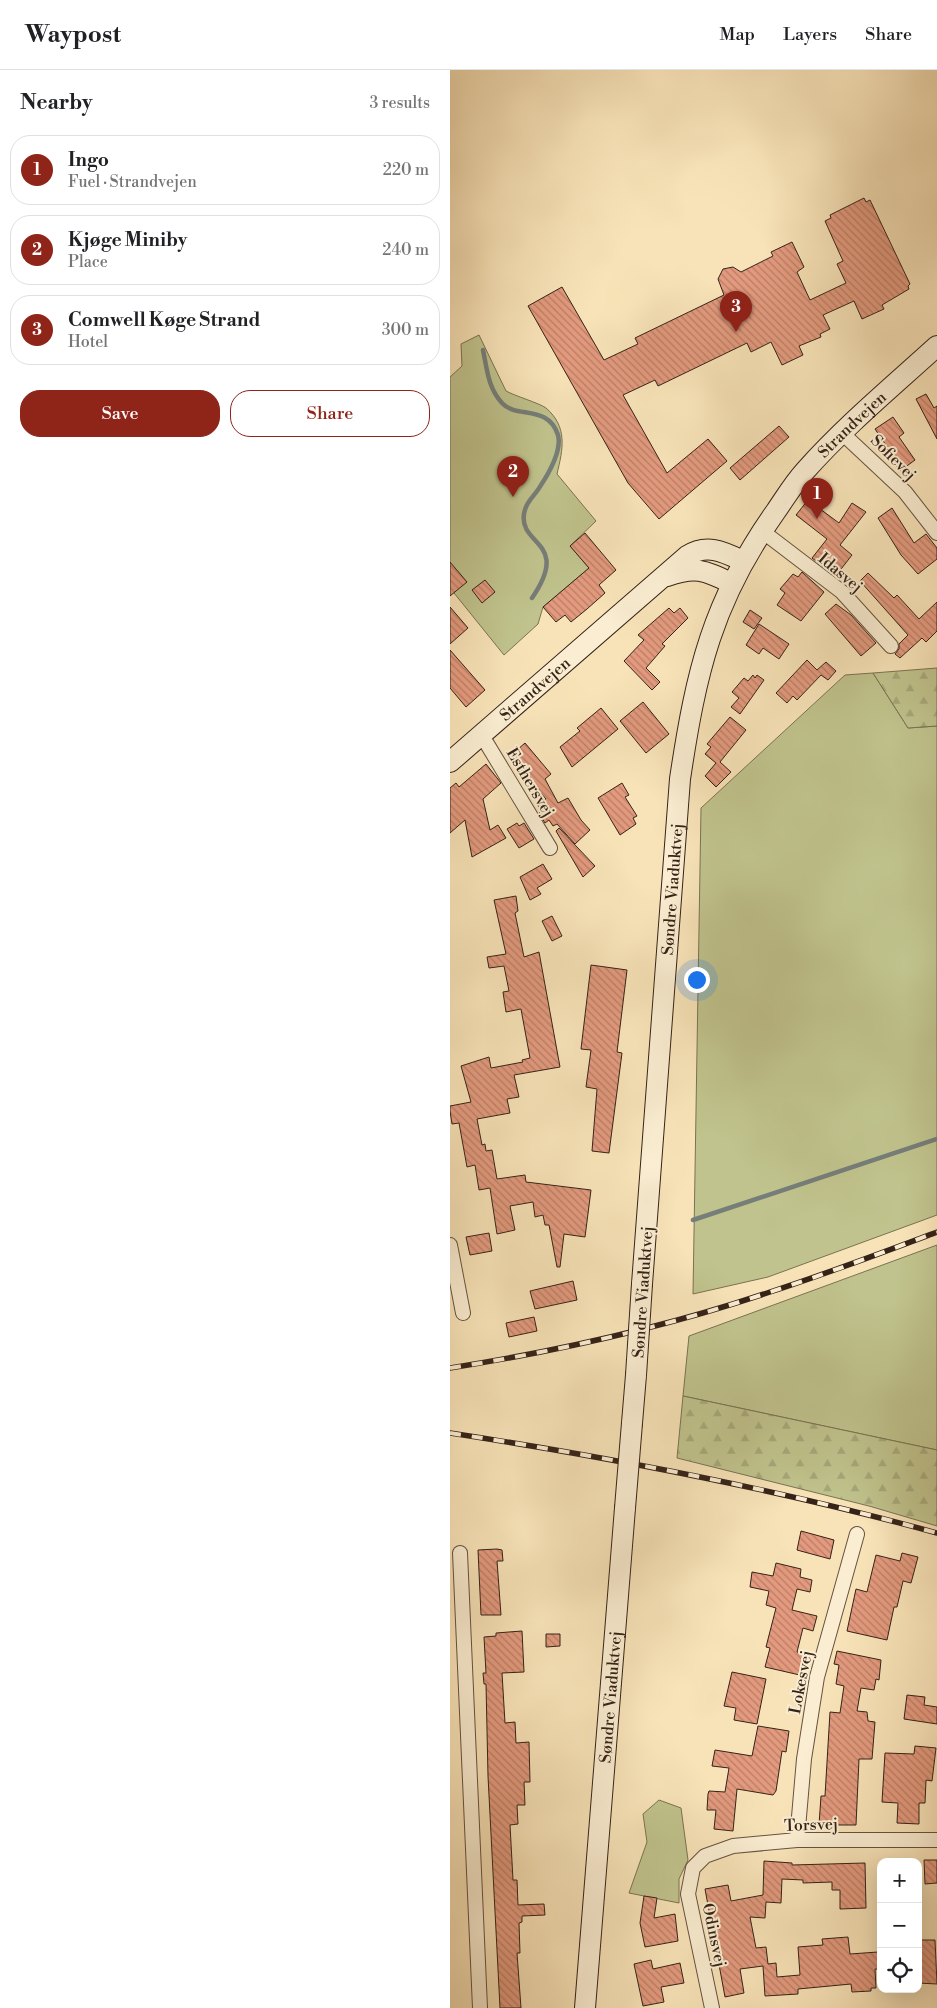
<!DOCTYPE html>
<html lang="en">
<head>
<meta charset="utf-8">
<style>
  :root { --surface:#fff; --page:#f2f2f2; --text:#202124; --muted:#757577; --line:#e0e0e0; --accent:#8f2418 }
  body { margin:0; font-family:"Libre Bodoni",serif; background:var(--page); color:var(--text) }
  .controls { position:absolute; right:15px; bottom:15px; display:grid; overflow:hidden; border-radius:10px; box-shadow:0 5px 20px #0002 }
  .controls button { width:45px; height:45px; display:grid; place-items:center; padding:0; border:0; border-bottom:1px solid var(--line); background:var(--surface); color:var(--text); font:25px sans-serif }
  .you { position:absolute; left:246px; top:909px; width:18px; height:18px; margin:-12px; border:4px solid #fff; border-radius:50%; background:#1a73e8; box-shadow:0 0 0 8px #1a73e833 }
  .badge { display:grid; place-items:center; width:32px; height:32px; border-radius:50%; background:var(--accent); color:#fff; font-size:16px; font-weight:700 }
  .pin { position:absolute; translate:-50% -41px; filter:drop-shadow(0 1px 2px #0008) }
  .pin::after { content:''; position:absolute; top:26px; width:18px; height:15px; background:inherit; clip-path:polygon(0 0,100% 0,50% 100%) }
  .list { margin:0; padding:0; list-style:none }
  h2 { display:flex; justify-content:space-between; align-items:center; height:65px; margin:0; padding:0 20px; font-size:21px }
  h2 small { font-size:16px; font-weight:400; color:var(--muted) }
  .list li { display:grid; grid-template-columns:32px 1fr auto; gap:15px; align-items:center; box-sizing:border-box; height:70px; margin:0 10px 10px; padding:0 10px; border:1px solid var(--line); border-radius:20px }
  .list b { display:block; font-size:19px; white-space:nowrap }
  .list p { margin:0; font-size:16px; white-space:nowrap; color:var(--muted) }
  .list em { font-size:16px; font-style:normal; color:var(--muted) }
  .actions { display:flex; gap:10px; padding:15px 20px }
  .actions a { flex:1; padding:11px 0; border:1px solid var(--accent); border-radius:20px; text-align:center; font-size:18px; color:var(--accent) }
  .actions .main { background:var(--accent); color:#fff }
  .icon { flex:none; width:28px; height:28px; fill:none; stroke:currentColor; stroke-width:2; stroke-linecap:round; stroke-linejoin:round }
  .map { position:relative; flex:none; width:487px; height:1938px; overflow:hidden }
  header { display:flex; align-items:center; gap:30px; box-sizing:border-box; height:70px; padding:0 25px; background:var(--surface); border-bottom:1px solid var(--line) }
  header strong { font-size:24px }
  nav { display:flex; gap:28px; margin-inline-start:auto; font-size:18px }
  main { display:flex }
  aside { flex:1; background:var(--surface) }
  .map>svg:first-child { display:block }
</style>
</head>
<body>
<header>
<strong>Waypost</strong>
<nav><a>Map</a><a>Layers</a><a>Share</a></nav>
</header>
<main>
<aside>
<h2>Nearby<small>3 results</small></h2>
<ul class="list">
<li><span class="badge">1</span><div><b>Ingo</b><p>Fuel · Strandvejen</p></div><em>220 m</em></li>
<li><span class="badge">2</span><div><b>Kjøge Miniby</b><p>Place</p></div><em>240 m</em></li>
<li><span class="badge">3</span><div><b>Comwell Køge Strand</b><p>Hotel</p></div><em>300 m</em></li>
</ul>
<div class="actions"><a class="main">Save</a><a>Share</a></div>
</aside>
<div class="map">
<svg width="487" height="1938" viewBox="0 0 487 1938">
  <defs>
    <pattern id="forest-firs" width="22" height="20" patternUnits="userSpaceOnUse" patternTransform="scale(1.25)"><rect width="22" height="20" fill="#c0c38d"/><path d="M5 1l3.5 6h-7zM16 11l3.5 6h-7z" fill="#a6a779"/></pattern>
    <pattern id="building-back-hatch" width="6" height="6" patternUnits="userSpaceOnUse" patternTransform="scale(1.25)"><rect width="6" height="6" fill="#e39a7e"/><path d="M-1 5l2 2M0 0l6 6M5-1l2 2" fill="none" stroke="#b97d66"/></pattern>
  </defs>
  <rect width="100%" height="100%" fill="#f8e3b8"/>
  <filter id="stains"><feTurbulence type="fractalNoise" baseFrequency=".004" numOctaves="4"/><feColorMatrix values="0 0 0 0 .2 0 0 0 0 .09 0 0 0 0 .02 0 0 0 .5 -.17"/></filter>
  <radialGradient id="worn" r=".72"><stop offset=".6" stop-color="#630" stop-opacity="0"/><stop offset="1" stop-color="#630" stop-opacity=".3"/></radialGradient>
  <g fill="#c0c38d" stroke="#7a7252">
    <path d="M29,265L56,321C65,326 89,333 96,338C118,357 113,379 107,404L146,451L120,476L139,498L93,537L88,554L54,585L0,518V307L12,296L11,274Z"/>
    <polygon points="423,603 458,658 487,656 487,1145 318,1207 243,1224 251,738 395,605"/>
    <polygon points="487,1175 487,1380 233,1326 239,1266"/>
    <polygon points="209,1730 231,1738 238,1790 229,1809 229,1833 179,1823 197,1772 193,1744"/>
  </g>
  <g fill="url(#forest-firs)" stroke="#7a7252">
    <polygon points="487,598 487,656 458,658 423,603"/>
    <polygon points="233,1326 487,1380 487,1456 419,1436 227,1388"/>
  </g>
  <g fill="none" stroke-linecap="round" stroke-linejoin="round">
    <g stroke="#767e79" stroke-width="4.5">
      <path d="M33,280C37,299 38,318 52,333C66,349 98,334 108,365C112,380 99,403 91,415C85,426 76,431 74,444C69,476 121,471 82,528"/>
      <polyline points="243,1150 487,1069"/>
    </g>
  </g>
  <g fill="url(#building-back-hatch)" stroke="#352218">
    <polygon points="414,128 416,132 420,130 460,214 458,216 459,219 432,235 434,239 412,249 404,231 373,245 380,259 370,264 371,267 349,276 353,285 332,295 321,272 301,282 297,273 208,316 205,310 173,325 217,403 258,369 277,391 209,449 178,413 78,236 112,217 154,290 188,274 185,268 274,225 268,209 273,199 283,197 291,202 323,186 321,182 342,172 354,197 347,202 360,230 396,213 387,194 393,191 375,151 381,148 380,145"/>
    <polygon points="476,324 484,338 487,336 487,369 466,329"/>
    <polygon points="443,347 454,363 449,367 465,390 450,401 441,389 444,387 425,359"/>
    <polygon points="329,356 339,367 290,410 280,398"/>
    <polygon points="358,430 389,453 402,433 416,442 390,475 402,485 388,503 376,494 374,497 362,488 377,469 346,445"/>
    <polygon points="442,438 464,473 476,464 487,478 487,489 468,504 451,485 428,448"/>
    <polygon points="135,463 166,500 149,515 155,523 137,539 121,552 115,545 106,552 93,537 139,498 120,476"/>
    <polygon points="0,492 17,512 0,526"/>
    <polygon points="352,502 374,522 351,551 327,535 335,523 330,519 343,504 348,507"/>
    <polygon points="418,503 444,528 447,525 469,549 487,532 487,561 476,572 472,568 450,588 445,584 449,579 449,574 458,565 410,511"/>
    <polygon points="35,510 45,522 32,533 22,520"/>
    <polygon points="386,534 401,545 426,573 411,586 375,544"/>
    <polygon points="0,537 18,558 0,574"/>
    <polygon points="219,538 224,543 230,538 238,548 212,574 215,576 196,598 210,612 202,620 174,591 194,570 188,565"/>
    <polygon points="300,540 312,548 304,559 293,552"/>
    <polygon points="309,554 339,574 329,589 313,578 309,584 296,575"/>
    <polygon points="0,580 35,620 16,637 0,618"/>
    <polygon points="357,590 367,600 376,592 386,601 378,610 371,605 347,630 343,626 337,633 326,623"/>
    <polygon points="303,605 305,608 307,605 314,610 290,644 281,637 289,628 282,622 294,608 298,611"/>
    <polygon points="193,632 219,664 196,683 170,651"/>
    <polygon points="151,638 168,659 122,697 110,677 130,661 127,658"/>
    <polygon points="280,647 296,660 270,692 281,702 266,717 255,706 266,693 255,684 261,677 257,674"/>
    <polygon points="75,673 101,704 95,709 108,733 118,728 131,750 140,760 125,774 107,754 103,756 99,750 95,753 89,743 92,741 87,734 96,729 59,687"/>
    <polygon points="36,694 51,713 33,729 40,760 48,755 56,768 22,787 15,750 0,763 0,718 6,713 9,717"/>
    <polygon points="172,713 179,725 175,727 187,746 183,748 186,754 170,765 148,728"/>
    <polygon points="67,753 69,756 74,753 84,769 69,778 57,759"/>
    <polygon points="109,758 145,796 133,807 106,761"/>
    <polygon points="93,794 102,809 87,818 91,824 80,830 70,807"/>
    <polygon points="66,826 68,841 65,843 74,887 89,882 110,997 64,1005 69,1027 57,1029 60,1043 27,1049 32,1075 35,1074 36,1081 42,1080 47,1109 75,1105 76,1112 141,1120 135,1167 114,1164 110,1197 107,1197 99,1155 95,1155 93,1145 85,1147 83,1132 60,1136 65,1160 47,1164 40,1118 29,1120 25,1095 17,1097 9,1053 2,1054 0,1041 0,1036 21,1032 11,996 39,987 41,998 73,992 72,990 80,988 71,939 56,942 53,922 59,921 54,896 39,898 37,887 56,884 44,830"/>
    <polygon points="102,846 112,866 102,871 92,851"/>
    <polygon points="141,895 177,900 167,982 172,983 159,1083 142,1081 147,1019 136,1017 141,980 131,979"/>
    <polygon points="39,1163 42,1181 20,1185 16,1167"/>
    <polygon points="123,1211 127,1230 85,1239 80,1221"/>
    <polygon points="84,1247 87,1261 59,1267 56,1253"/>
    <polygon points="351,1461 384,1470 380,1489 347,1480"/>
    <polygon points="47,1479 52,1480 53,1491 47,1491 51,1545 31,1545 28,1480"/>
    <polygon points="452,1483 468,1487 461,1513 453,1511 447,1537 444,1537 437,1570 397,1561 406,1519 417,1522 426,1485 450,1491"/>
    <polygon points="326,1493 351,1499 350,1507 362,1510 360,1522 347,1519 342,1540 367,1546 363,1561 353,1558 347,1582 359,1585 354,1606 315,1597 320,1578 316,1577 326,1538 316,1535 319,1521 300,1517 302,1502 323,1506"/>
    <polygon points="72,1561 74,1602 52,1603 55,1653 65,1652 66,1673 79,1672 80,1712 74,1712 75,1735 67,1735 68,1754 60,1755 63,1810 67,1810 68,1835 94,1834 95,1845 72,1846 72,1852 69,1853 70,1883 67,1883 71,1938 50,1938 38,1706 36,1614 34,1614 33,1603 36,1603 34,1567 46,1566 46,1563"/>
    <polygon points="96,1564 110,1564 110,1576 96,1577"/>
    <polygon points="387,1581 431,1590 429,1610 426,1609 424,1620 411,1618 407,1641 417,1642 418,1651 425,1652 422,1689 409,1689 406,1755 369,1755 371,1726 375,1726 380,1642 390,1643 394,1616 386,1614 389,1595 384,1594"/>
    <polygon points="282,1602 316,1609 307,1654 284,1650 286,1638 274,1636"/>
    <polygon points="457,1625 475,1627 474,1635 487,1637 487,1654 454,1649"/>
    <polygon points="308,1656 339,1661 336,1682 332,1681 326,1721 323,1725 287,1719 283,1761 264,1759 266,1740 257,1740 258,1724 259,1721 275,1722 279,1698 262,1696 265,1680 302,1686"/>
    <polygon points="465,1676 486,1678 482,1711 476,1710 475,1733 469,1733 469,1754 447,1753 448,1733 432,1732 435,1683 464,1684"/>
    <polygon points="474,1790 487,1790 487,1813 475,1814"/>
    <polygon points="314,1791 342,1793 342,1795 415,1793 416,1838 390,1839 390,1820 382,1820 382,1812 353,1813 353,1810 332,1809 331,1833 316,1832 315,1848 300,1847 306,1878 316,1877 318,1894 326,1893 327,1907 350,1905 348,1877 373,1875 372,1869 398,1867 400,1884 428,1882 430,1899 425,1899 426,1918 421,1918 421,1921 402,1922 401,1914 348,1919 348,1924 315,1926 313,1896 290,1899 294,1923 275,1927 255,1819 278,1815 281,1831 313,1825"/>
    <polygon points="194,1826 207,1828 204,1848 225,1844 228,1871 195,1877 190,1853"/>
    <polygon points="468,1870 485,1870 487,1914 468,1913"/>
    <polygon points="201,1890 203,1899 230,1893 234,1913 211,1917 214,1932 193,1936 184,1894"/>
  </g>
  <g fill="none" stroke-linecap="round" stroke-linejoin="round">
    <defs>
      <g id="street">
        <polyline points="392,363 455,422 487,463"/>
        <polyline points="312,461 392,522 441,576"/>
        <polyline points="31,664 100,778"/>
        <polyline points="0,1175 13,1243"/>
        <polyline points="10,1483 30,1938"/>
        <polyline points="347,1770 354,1689 367,1607 407,1464"/>
        <polyline points="262,1938 238,1824 243,1798 255,1786 283,1776 347,1770 487,1770"/>
      </g>
      <g id="secondary">
        <path d="M217,506C246,496 254,500 281,513"/>
        <path id="s1" d="M0,692L237,486C257,473 274,482 293,491"/>
        <path id="s2" d="M192,1214L230,709C246,602 262,531 326,441C335,428 344,413 355,401C395,356 442,317 487,276"/>
        <polyline points="182,1353 186,1305"/>
        <path id="s3" d="M135,1938L175,1438"/>
      </g>
    </defs>
    <use href="#street" stroke="#665240" stroke-width="16"/>
    <use href="#secondary" stroke="#352218" stroke-width="22"/>
    <use href="#street" stroke="#faedd1" stroke-width="14"/>
    <use href="#secondary" stroke="#faedd1" stroke-width="20"/>
    <defs>
      <g id="rail">
        <path d="M0,1298C108,1281 216,1257 320,1222C376,1204 431,1183 487,1162"/>
        <path d="M0,1363C164,1388 327,1419 487,1463"/>
      </g>
    </defs>
    <use href="#rail" stroke="#352218" stroke-width="5.5"/>
    <use href="#rail" stroke="#faedd1" stroke-width="4" stroke-dasharray="11" stroke-linecap="butt"/>
    <defs>
      <g id="secondary-bridge">
        <polyline points="186,1305 192,1214"/>
        <polyline points="175,1438 182,1353"/>
      </g>
    </defs>
    <use href="#secondary-bridge" stroke="#352218" stroke-width="22" stroke-linecap="butt"/>
    <use href="#secondary-bridge" stroke="#faedd1" stroke-width="20"/>
  </g>
  <g text-anchor="middle" stroke-width="4" stroke-linejoin="round" paint-order="stroke">
    <g font-size="16" fill="#352218" stroke="#faedd1">
      <text dy="6" stroke="none"><textPath href="#s2" startOffset="910">Strandvejen</textPath></text>
      <text transform="translate(444 387) rotate(45)" y="6">Sofievej</text>
      <text transform="translate(391 502) rotate(40)" y="6">Idasvej</text>
      <text dy="6" stroke="none"><textPath href="#s1" startOffset="112">Strandvejen</textPath></text>
      <text transform="translate(81 712) rotate(59)" y="6">Esthersvej</text>
      <text dy="6" stroke="none"><textPath href="#s2" startOffset="396">Søndre Viaduktvej</textPath></text>
      <text transform="translate(192 1222) rotate(-86)" y="6">Søndre Viaduktvej</text>
      <text transform="translate(350 1612) rotate(-79)" y="6">Lokesvej</text>
      <text dy="6" stroke="none"><textPath href="#s3" startOffset="312">Søndre Viaduktvej</textPath></text>
      <text transform="translate(361 1754) rotate(-2)" y="6">Torsvej</text>
      <text transform="translate(265 1865) rotate(78)" y="6">Odinsvej</text>
    </g>
  </g>
  <rect width="100%" height="100%" filter="url(#stains)"/>
  <rect width="100%" height="100%" fill="url(#worn)"/>
</svg>
<div class="controls">
<button>+</button>
<button>−</button>
<button><svg class="icon" aria-label="locate" viewBox="0 0 24 24"><circle cx="12" cy="12" r="6"/><path d="M12 2v4M12 18v4M2 12h4M18 12h4"/></svg></button>
</div>
<div class="you"></div>
<div class="pin badge" style="left:367px;top:449px">1</div>
<div class="pin badge" style="left:63px;top:427px">2</div>
<div class="pin badge" style="left:286px;top:262px">3</div>
</div>
</main>
</body>
</html>
